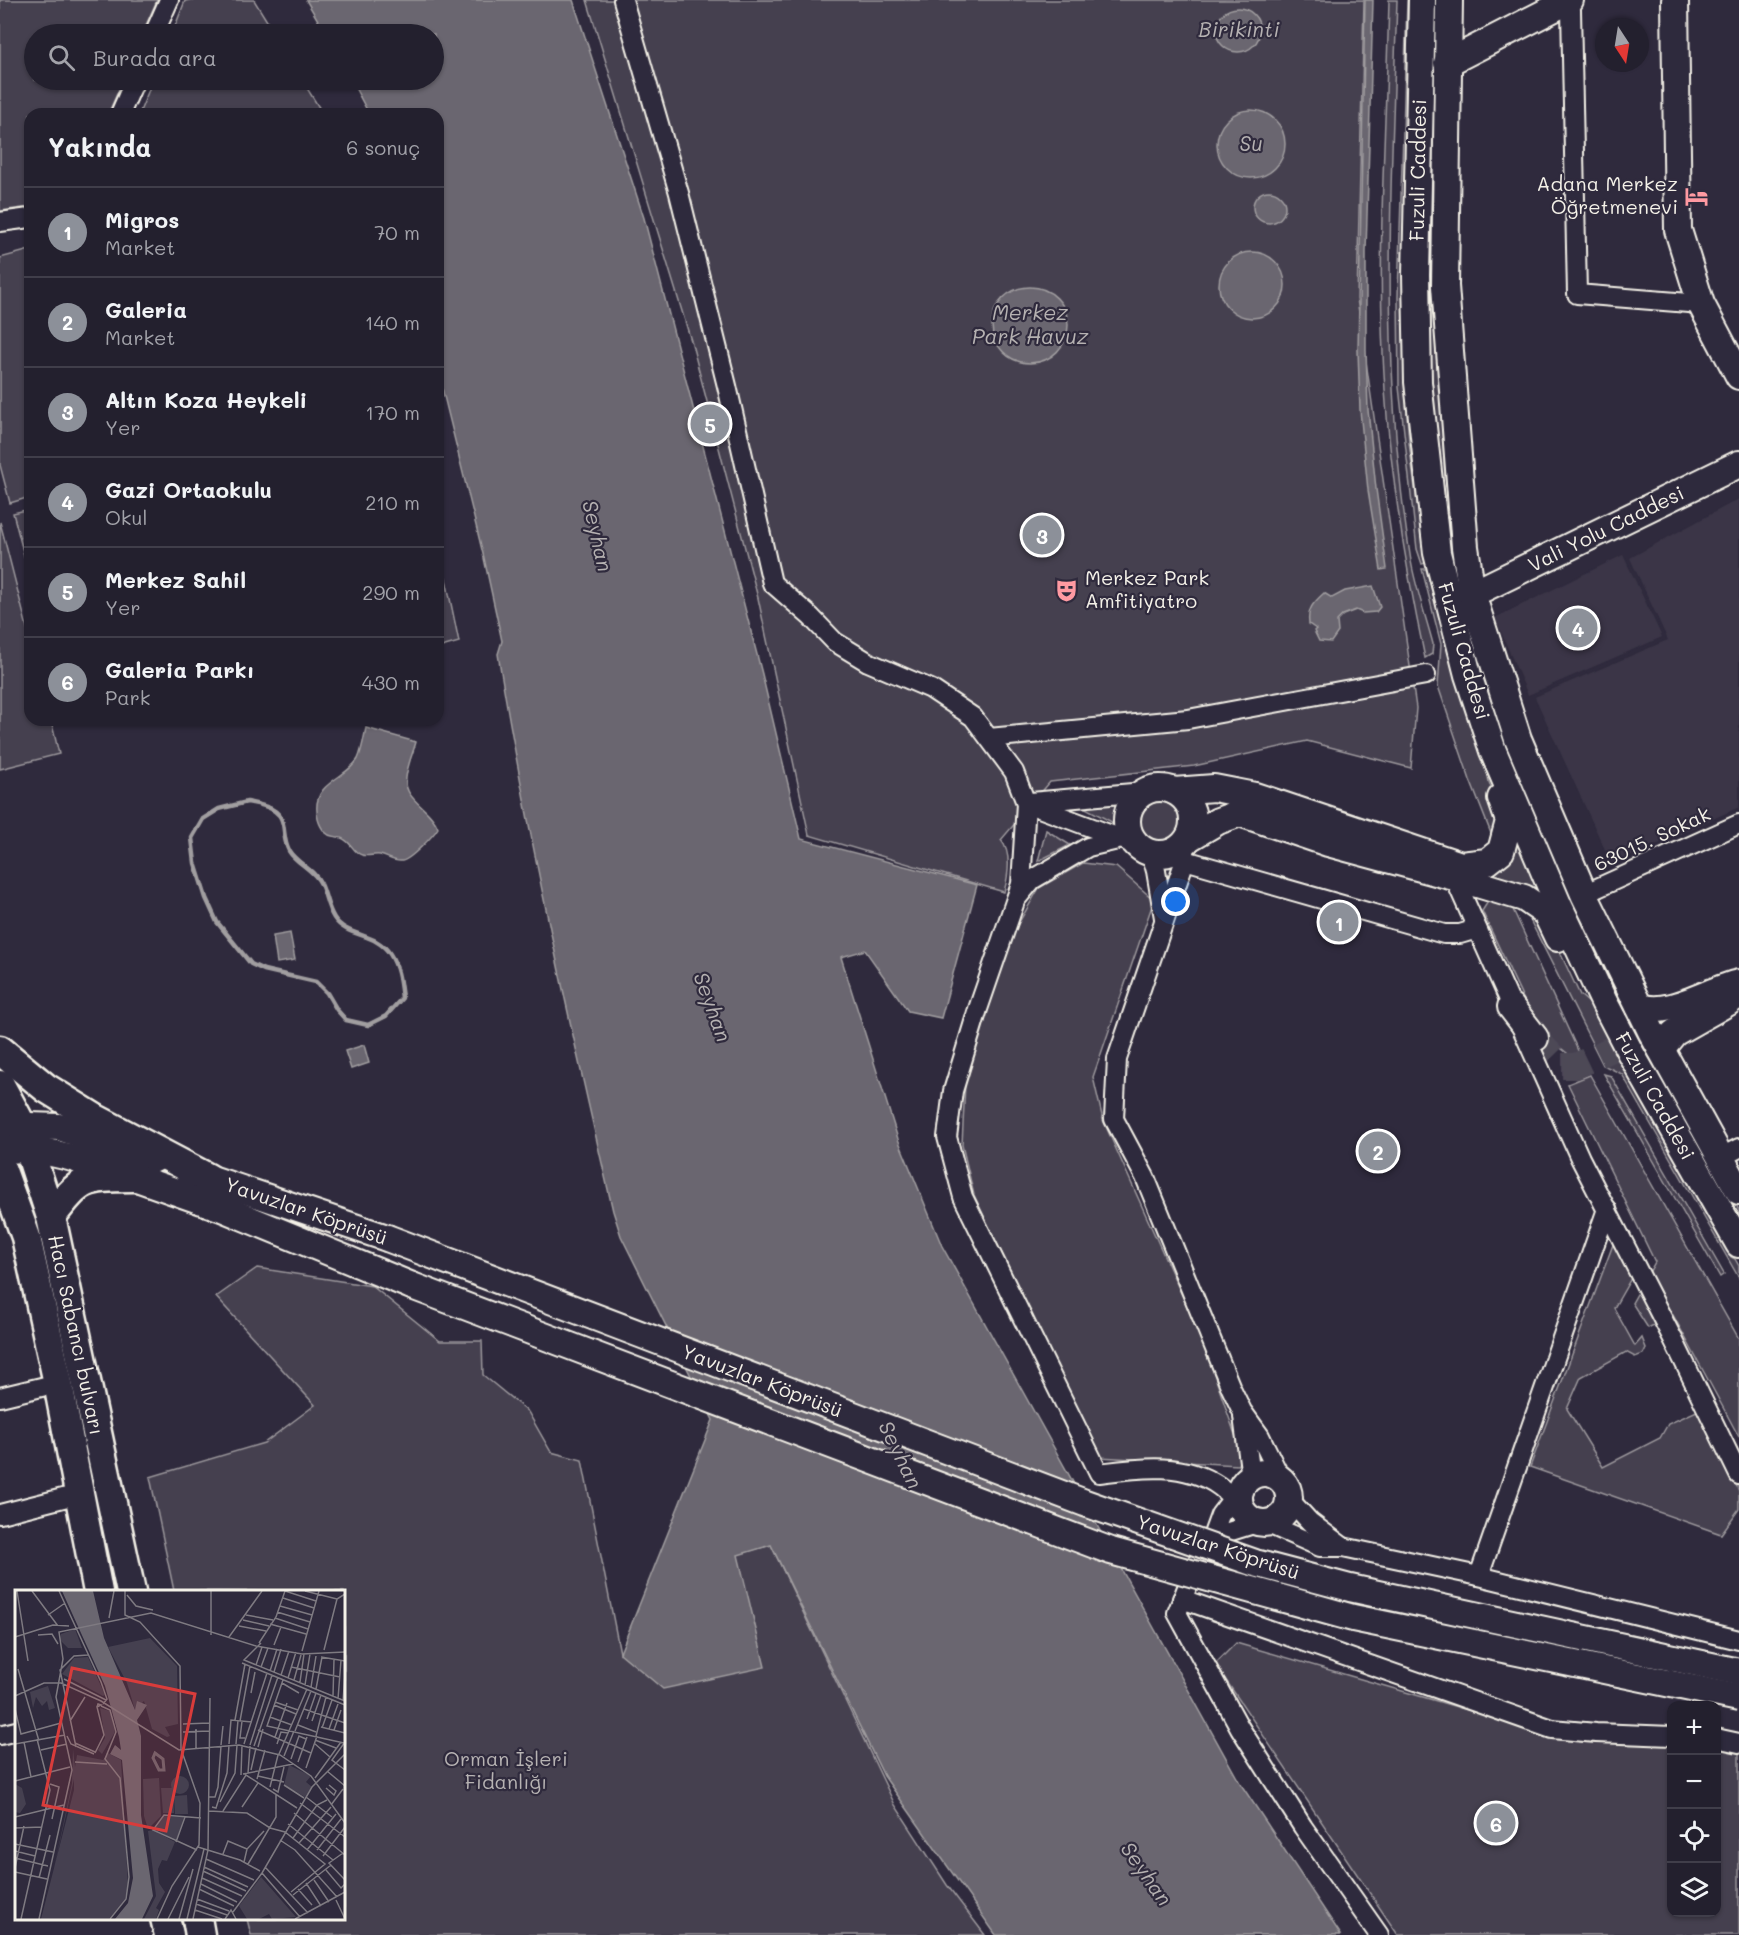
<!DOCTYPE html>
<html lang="tr">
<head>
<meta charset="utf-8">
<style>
  :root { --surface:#23202e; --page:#2b2836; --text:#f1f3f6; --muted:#a3a3aa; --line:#403e4a; --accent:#8c9099 }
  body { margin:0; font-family:Mali,sans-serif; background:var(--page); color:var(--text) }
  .controls { position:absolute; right:18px; bottom:18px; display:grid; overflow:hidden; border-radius:12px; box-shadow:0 2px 4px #0004 }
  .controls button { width:54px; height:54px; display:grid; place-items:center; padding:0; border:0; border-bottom:2px solid var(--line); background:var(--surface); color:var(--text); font:30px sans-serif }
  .compass { position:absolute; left:1595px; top:18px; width:54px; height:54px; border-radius:50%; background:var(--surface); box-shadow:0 2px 4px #0004; rotate:168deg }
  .you { position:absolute; left:1176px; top:902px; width:21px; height:21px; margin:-15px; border:4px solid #fff; border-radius:50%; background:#1a73e8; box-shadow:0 0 0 9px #1a73e833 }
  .badge { display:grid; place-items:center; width:39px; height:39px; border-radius:50%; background:var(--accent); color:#fff; font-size:20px; font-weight:700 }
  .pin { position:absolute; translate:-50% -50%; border:3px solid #fff; box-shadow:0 2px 6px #0006 }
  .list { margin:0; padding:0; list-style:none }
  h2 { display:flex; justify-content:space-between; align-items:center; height:78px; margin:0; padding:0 24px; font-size:26px }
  h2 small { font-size:20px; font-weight:400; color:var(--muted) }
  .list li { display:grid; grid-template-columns:39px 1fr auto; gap:18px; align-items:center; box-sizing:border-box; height:90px; padding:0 24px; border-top:2px solid var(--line) }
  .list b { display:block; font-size:22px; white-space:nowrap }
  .list p { margin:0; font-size:20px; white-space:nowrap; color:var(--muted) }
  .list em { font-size:20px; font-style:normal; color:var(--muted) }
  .icon { flex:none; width:33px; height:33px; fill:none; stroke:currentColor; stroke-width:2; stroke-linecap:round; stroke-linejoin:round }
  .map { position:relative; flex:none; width:1739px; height:1935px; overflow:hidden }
  .search { position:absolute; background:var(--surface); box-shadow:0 2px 4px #0004; left:24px; top:24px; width:420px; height:66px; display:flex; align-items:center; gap:15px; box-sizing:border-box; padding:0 21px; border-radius:33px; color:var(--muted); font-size:22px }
  .panel { position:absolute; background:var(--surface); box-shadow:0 2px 4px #0004; left:24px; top:108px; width:420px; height:618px; border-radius:18px }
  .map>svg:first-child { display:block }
</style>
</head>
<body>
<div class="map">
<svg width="1739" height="1935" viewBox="0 0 1739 1935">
  <rect width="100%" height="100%" fill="#2f2a3d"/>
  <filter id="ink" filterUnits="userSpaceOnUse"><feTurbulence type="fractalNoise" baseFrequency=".0167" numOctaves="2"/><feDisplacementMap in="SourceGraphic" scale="12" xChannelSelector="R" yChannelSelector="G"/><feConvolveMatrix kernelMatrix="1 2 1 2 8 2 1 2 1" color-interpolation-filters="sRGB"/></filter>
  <g filter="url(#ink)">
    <g fill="#3b3647">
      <polygon points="1739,499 1739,807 1612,865 1535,697 1668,640 1630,558"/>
      <polygon points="1623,555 1662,637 1528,695 1495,618"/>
    </g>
    <g fill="#454050" stroke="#9c989c" stroke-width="1.5">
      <polygon points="0,0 157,0 142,34 34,34 34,80 123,80 108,114 30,114 30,207 0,211"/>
      <polygon points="190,0 254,0 275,34 172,34 185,1"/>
      <path d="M587,0H1364L1357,299L1416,708L1411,768L1307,741L1194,766L1050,782L1001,840C1012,853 1008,877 1004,892L809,835L758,598L692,344Z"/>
      <path d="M1389,0H1397C1391,187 1380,375 1411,561C1416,589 1426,617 1433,644L1432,654L1425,658C1406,569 1391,481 1385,390C1376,260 1386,129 1389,0Z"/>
      <polygon points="1407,0 1412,0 1404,297 1405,387 1409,443 1425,563 1422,564 1417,549 1399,387 1398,297"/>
      <polygon points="1433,0 1439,0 1436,334 1445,476 1456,553 1604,964 1638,1034 1739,1210 1739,1220 1633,1036 1540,836 1479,672 1449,555 1438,476 1429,334 1427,262"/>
      <polygon points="153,80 302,80 323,114 139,114"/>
      <polygon points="30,250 30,497 10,503 0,465 0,258"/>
      <polygon points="30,509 30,578 13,513"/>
      <polygon points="0,522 30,639 30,720 51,720 59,754 0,769"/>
      <polygon points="438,541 459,642 438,648"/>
      <polygon points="1422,569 1426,569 1447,644 1484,754 1489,782 1504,823 1496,846 1470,780 1438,686 1441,644"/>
      <circle cx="1161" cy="817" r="24"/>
      <polygon points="1123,802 1121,827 1078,804"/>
      <polygon points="1046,830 1070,845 1038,861"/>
      <polygon points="1517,837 1549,910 1452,865"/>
      <polygon points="1083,863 1116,867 1154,900 1093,1077 1103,1120 1203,1342 1241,1452 1238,1465 1099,1457 974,1195 962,1145 965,1084 1007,943 1039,888"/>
      <polygon points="1491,897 1510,903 1586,1068 1538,1030 1482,911"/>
      <polygon points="1525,910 1543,916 1580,995 1596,1009 1656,1123 1731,1257 1735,1259 1739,1266 1739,1278 1622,1074 1603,1065"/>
      <polygon points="1604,1074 1611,1076 1724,1274 1720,1277"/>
      <polygon points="1590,1075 1739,1339 1739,1437 1673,1315 1648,1328 1632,1303 1655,1262 1568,1084"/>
      <polygon points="1614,1242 1634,1273 1614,1308 1635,1346 1642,1338 1646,1348 1643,1354 1635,1357 1626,1352 1581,1377 1567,1409 1603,1467 1660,1438 1668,1424 1699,1410 1739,1491 1739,1509 1721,1534 1530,1467"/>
      <polygon points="257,1268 372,1286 440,1341 482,1341 483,1375 528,1412 551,1452 582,1460 620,1653 738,1554 771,1545 895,1805 947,1885 985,1935 251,1935 247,1919 344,1918 344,1592 174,1591 150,1477 264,1443 315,1405 216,1297"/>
      <polygon points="1236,1643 1561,1737 1671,1744 1672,1912 1716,1912 1717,1747 1739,1752 1739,1935 1398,1935 1215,1664"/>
    </g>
    <g fill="#6a6670" stroke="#a19ea0" stroke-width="1.5">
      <path d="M306,0H573L644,218L762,674L801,839L977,885L941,1018L908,1011L865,950L841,957L898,1139L942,1246L1240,1783L1341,1935H996L884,1776L771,1545L738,1555L765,1667L663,1689L620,1653L713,1420L621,1236L613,1211C570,1026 529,841 498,654L502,641L484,558L438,372V114H369L351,80H434V34H326Z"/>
      <polygon points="1365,0 1373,0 1366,252 1366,350 1368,410 1376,489 1387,569 1381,570 1368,490 1360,410 1358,350"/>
      <circle cx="1238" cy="30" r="22"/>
      <circle cx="1251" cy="144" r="34"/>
      <circle cx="1269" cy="207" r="16"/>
      <circle cx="1252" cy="285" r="33"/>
      <circle cx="1030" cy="325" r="38"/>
      <path d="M1373,586L1380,607L1376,612L1363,613L1356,610L1343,615L1337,621L1338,632L1331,642L1319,641L1314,631L1316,629L1309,624C1307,609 1313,603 1324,593L1332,598L1345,591Z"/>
      <path d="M366,728L416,742C413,753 407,766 406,778C403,800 431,808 438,828C434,835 410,860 402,861C394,862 388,857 380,855C374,854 367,857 362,855C354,853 352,844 345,840C341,837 337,837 332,836C322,834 317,820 317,811C314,782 347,778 358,759C362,750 364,737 366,728Z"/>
      <polygon points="290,933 295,960 277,963 273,936"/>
      <polygon points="364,1045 369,1063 351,1069 345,1051"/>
    </g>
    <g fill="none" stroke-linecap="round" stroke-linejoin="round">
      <path stroke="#a19ea0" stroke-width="4.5" d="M247,802C261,805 280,807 283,824C285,834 284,842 289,851C297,864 314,869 321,884C326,895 327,907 334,918C347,938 376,932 390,954C399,968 400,982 402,998L386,1016L368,1025L346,1020L337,1010L327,993L316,982L264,970L251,964L217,922L206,898L195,863L192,838L203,819L219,809Z"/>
      <polyline stroke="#4d4857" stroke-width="26" stroke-dasharray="26 13" stroke-linecap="butt" points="1535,1038 1562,1066 1576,1066 1700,1007"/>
      <defs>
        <g id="street">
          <path d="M623,0L679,193L727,386L772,583L811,617L835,642L868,662L931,689L973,717L1014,772L1026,803L1021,884L978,1009L953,1091L947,1137L963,1197L1099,1473C1139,1468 1183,1461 1219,1486C1226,1491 1233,1499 1240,1505"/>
          <polyline points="1566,0 1571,10 1577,294 1701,304"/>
          <polyline points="154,34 169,0"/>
          <polyline points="120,114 135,80"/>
          <polyline points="0,222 30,218"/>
          <polyline points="989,738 1188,719 1426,675"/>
          <polyline points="1031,802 1144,792"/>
          <polyline points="1026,803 1122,839 1141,848"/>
          <polyline points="1185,844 1185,860 1117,1059 1114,1119 1145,1177 1231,1388 1242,1411 1260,1436 1283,1483"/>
          <polyline points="1151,853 1156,871 1164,918"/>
          <polyline points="1185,860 1444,934 1460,934 1477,929"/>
          <polyline points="1454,877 1580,1158 1673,1339 1739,1475"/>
          <polyline points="1584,894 1739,824"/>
          <polyline points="1018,897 1032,880 1088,847 1122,839"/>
          <polyline points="1720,1158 1739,1148"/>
          <polyline points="0,1397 58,1383"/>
          <polyline points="1243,1416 1251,1477"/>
          <polyline points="1239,1490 1220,1515 1212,1537 1257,1523"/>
          <polyline points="1289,1499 1310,1522 1343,1547"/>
          <polyline points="0,1514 79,1494"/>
          <polyline points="1266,1523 1320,1547 1343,1547 1479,1576 1739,1640"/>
          <polyline points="1212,1537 1195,1567 1177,1613 1240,1728 1303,1827 1379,1935"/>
          <polyline points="1479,1576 1607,1209"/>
          <polyline points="1182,1599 1552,1729 1596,1733 1672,1736"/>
          <polyline points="0,1735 16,1731"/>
          <polyline points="1716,1738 1739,1743"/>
        </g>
        <g id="secondary">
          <polyline points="1422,0 1416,275 1418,382 1437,553 1468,675 1493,751 1558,904 1604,1002 1630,1052 1739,1244"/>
          <polyline points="1449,0 1445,286 1465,547 1472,594 1518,739 1584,894 1652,1033 1739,1191"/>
          <polyline points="1675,0 1678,230 1701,304 1739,376"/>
          <polyline points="1447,63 1570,0"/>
          <polyline points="1472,594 1739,464"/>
          <circle cx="1160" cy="821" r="33"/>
          <polyline points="1174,791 1214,788 1255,796 1461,865 1487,862 1501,851 1509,821 1501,798"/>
          <polyline points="1189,838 1218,821 1240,813 1328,843 1454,877 1524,898 1546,913 1558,938"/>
          <path d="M1639,1006C1666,1019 1710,989 1739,983"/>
          <polyline points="1511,1007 1535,1038"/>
          <polyline points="1661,1049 1674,1033 1727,1003 1739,994"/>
          <polyline points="0,1125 59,1127 154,1159"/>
          <polyline points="0,1151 30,1148 69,1157 134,1177 222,1208 412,1286"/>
          <polyline points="188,1171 387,1238"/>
          <circle cx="1264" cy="1498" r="25"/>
        </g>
        <g id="primary">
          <polyline points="0,1050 46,1088 96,1119 208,1178"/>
          <polyline points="0,1085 21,1124 51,1217 131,1592"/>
          <polyline points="0,1165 26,1237 58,1383 98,1592"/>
          <path d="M51,1217C81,1178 84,1177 134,1177"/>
          <polyline points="165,1918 169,1935"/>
          <polyline points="197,1918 200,1935"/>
        </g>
      </defs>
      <use href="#street" stroke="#f4f1e8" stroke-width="22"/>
      <use href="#secondary" stroke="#f4f1e8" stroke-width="30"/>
      <use href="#primary" stroke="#f4f1e8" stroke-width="33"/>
      <use href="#street" stroke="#2f2a3d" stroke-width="18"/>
      <use href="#secondary" stroke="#2f2a3d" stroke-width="26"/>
      <use href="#primary" stroke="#2f2a3d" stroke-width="28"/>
      <defs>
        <g id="secondary-bridge">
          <polyline points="387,1238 1085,1503 1255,1563 1350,1588 1739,1672"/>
          <polyline points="412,1286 1111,1551 1353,1618 1739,1698"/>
        </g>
      </defs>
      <use href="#secondary-bridge" stroke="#f4f1e8" stroke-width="30" stroke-linecap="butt"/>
      <use href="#secondary-bridge" stroke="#2f2a3d" stroke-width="26"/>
    </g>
  </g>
  <defs>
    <symbol id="hotel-bare" viewBox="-9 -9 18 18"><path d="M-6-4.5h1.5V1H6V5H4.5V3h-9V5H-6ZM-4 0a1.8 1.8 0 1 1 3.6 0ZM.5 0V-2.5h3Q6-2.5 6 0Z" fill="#ff9aa2" stroke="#2f2a3d" stroke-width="2.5" paint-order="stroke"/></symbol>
    <symbol id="theatre-bare" viewBox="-9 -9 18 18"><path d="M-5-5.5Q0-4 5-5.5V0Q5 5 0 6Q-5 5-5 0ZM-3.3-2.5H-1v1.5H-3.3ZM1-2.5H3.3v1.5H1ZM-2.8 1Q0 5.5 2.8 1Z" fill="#ff9aa2" stroke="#2f2a3d" stroke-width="2.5" paint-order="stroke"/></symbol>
  </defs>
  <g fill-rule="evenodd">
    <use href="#hotel-bare" x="1680" y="180" width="33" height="33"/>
    <use href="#theatre-bare" x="1050" y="574" width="33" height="33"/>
  </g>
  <g text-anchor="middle" stroke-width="4.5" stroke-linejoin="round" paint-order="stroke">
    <g font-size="20" fill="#f4f1e8" stroke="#2f2a3d">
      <text transform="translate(1418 170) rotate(-89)" y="7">Fuzuli Caddesi</text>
      <text transform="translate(1606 529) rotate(-26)" y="7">Vali Yolu Caddesi</text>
      <text transform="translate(1464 651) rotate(74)" y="7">Fuzuli Caddesi</text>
      <text transform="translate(1652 839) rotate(-25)" y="7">63015. Sokak</text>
      <text transform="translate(1655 1096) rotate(61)" y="7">Fuzuli Caddesi</text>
      <text transform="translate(306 1211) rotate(19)" y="7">Yavuzlar Köprüsü</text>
      <text transform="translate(76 1335) rotate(78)" y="7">Hacı Sabancı bulvarı</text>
      <text transform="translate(762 1381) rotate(21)" y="7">Yavuzlar Köprüsü</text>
      <text transform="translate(1218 1547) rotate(18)" y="7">Yavuzlar Köprüsü</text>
    </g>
    <g font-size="20" fill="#f4f1e8" stroke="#2f2a3d" text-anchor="end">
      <text x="1678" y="191">Adana Merkez<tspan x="1678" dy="23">Öğretmenevi</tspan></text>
      <text x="1085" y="585" text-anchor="start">Merkez Park<tspan x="1085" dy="23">Amfitiyatro</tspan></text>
    </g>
    <g font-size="20" fill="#b7b3b3" stroke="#2f2a3d">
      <text x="506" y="1766">Orman İşleri<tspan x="506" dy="23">Fidanlığı</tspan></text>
    </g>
    <g font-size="21" font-style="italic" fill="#b6b2b2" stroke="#2f2a3d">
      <text x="1239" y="37">Birikinti</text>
      <text x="1251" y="151">Su</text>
      <text x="1030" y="320">Merkez<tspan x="1030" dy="24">Park Havuz</tspan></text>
      <text transform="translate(597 536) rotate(77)" y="7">Seyhan</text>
      <text transform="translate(712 1007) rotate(70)" y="7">Seyhan</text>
      <text transform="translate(900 1455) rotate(64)" y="7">Seyhan</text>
      <text transform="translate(1146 1874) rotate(55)" y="7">Seyhan</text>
    </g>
  </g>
  <g transform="translate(15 1590)">
    <rect width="330" height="330" fill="#2f2a3d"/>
    <path d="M60,39L67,58H53L45,50L46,44ZM135,48L162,76L163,134L150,137L155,146L152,147L137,139L129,111L120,120L112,93L93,57ZM73,67L90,105L88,106L47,84L59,68ZM33,96L40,118L34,120L32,111L27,116L21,107L18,118L15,102ZM85,118L95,121L100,142L87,164L83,160L90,148ZM58,159L60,177L62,165L88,170L93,163L106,170L113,296L110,309L94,329H26L59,200V189L38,283L57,193ZM274,175L296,186L291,192L297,197L290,207L269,195ZM156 195a9 9 0 1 1 18 0a9 9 0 1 1-18 0ZM144,188L146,226L133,239L129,226L128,189ZM0,194L7,198L11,214L5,223L0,222ZM146,198H158L159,223H148ZM172,205L173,224H160L159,206ZM149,226L169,227L161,251L140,239ZM138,240L160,252L152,271L147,270L143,279L144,293L150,302L141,318L144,320L141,329H129L141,306L133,241ZM246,287L281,327L257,329L254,324L244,329H232L224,316Z" fill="#454050"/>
    <path d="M47,1H78L89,48L120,120L122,111L132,115L122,130L126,146V225L138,306L127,329H100L113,313L118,288L107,170L95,164L100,155L106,160L104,147L90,96Z" fill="#6a6670"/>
    <path fill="none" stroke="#6a6670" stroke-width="3" d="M140,163L148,169L149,180H144L138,168Z"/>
    <path fill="none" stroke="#7e7a81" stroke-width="1.5" d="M2,1L13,71M17,1L43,36M44,1L86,92L92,109L88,114M110,1V25L125,32L165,76L166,159L185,213L184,255L157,296L142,329M270,1L301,11M290,1L322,9M112,5L121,16L138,20M268,8L299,18M265,16L297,25M262,22L295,32M33,25L50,13M231,25L258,30M94,28L99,1M260,28L293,39M228,30L254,36M255,34L291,44M224,36L251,41M23,45L37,44L43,54M196,45V1M0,47L38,35L54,36M214,47L247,1M244,53L261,27L270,1M246,53L229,70L330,111M259,55L266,37M309,60L322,9L330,4M287,61L304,1M306,67L330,71M227,73L330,115M241,75L247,57M246,77L253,58M276,77L325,87M3,79L24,151M255,81L262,59M259,82L266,59M266,85L274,61M273,88L281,62M49,89L91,110M268,90L252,136L329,153M279,90L286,65M285,92L289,64M267,93L284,103M290,95L295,64M296,97L301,66M301,99L307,67M236,103L240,82M0,106L29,93H46L86,111L164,160L224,155L265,165L296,186L330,233M318,106L319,69M323,109L326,70M328,111L330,84M260,112L283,120M259,115L281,124M86,116L95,120L101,142L90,169L105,188L114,287L111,309L95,329M0,119L6,144L46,133M289,119L330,133M255,127L277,135M292,129L301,103M220,130L230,74M55,131L70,107M225,131L235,76M227,131L225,148H230M297,131L306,105M168,134L194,133M283,135L301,142M306,137L330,143M307,138L317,110M181,139V159M314,139L323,114M243,140L296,163M319,140L326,120M280,141L296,101M168,142L194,141M52,146L56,154L79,164M301,146L311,107M260,147L272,113M300,150L321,158M9,152L16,187M330,152L317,170L330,180M60,153L80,162M299,153L315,167M0,154L50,145M214,154L216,130L237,132M221,154L223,130M229,154L252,83M262,154L266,142L273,143M206,155L208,136M235,155L257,85M239,156L263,87M61,157L45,80L59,66L73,65M243,157L248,139M26,160L52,154M80,163L89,145L82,117L86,115L83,114L82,117M264,164L292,99M269,166L279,141M276,169L284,146L291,149M60,172L92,174M283,172L292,147M291,178L302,146M236,180L241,158M312,181L330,196M233,183L235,156M228,184L278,174M226,185L227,155M243,186L269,192M300,188L326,152M242,189L250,160M0,191L55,177M35,194L44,197L37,229M269,195L289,208M255,197L263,165M311,198L319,205L321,201L314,195M258,199L263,202L269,177M194,207H200L203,197L206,156M291,207L317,227M205,212L220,183L222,155M285,213L330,247M316,215L328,199M197,217L201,218L212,183L214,155M227,217L243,193M194,221L232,223L255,238L270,242L310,274L276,302M208,221L231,185L282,218M279,223L330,265M0,227L49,215M273,234L318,270M0,238L27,237M278,248L302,215L312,210M265,250L280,260L322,307M161,252L170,227M284,253L316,217M0,254L38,262M183,257L225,270L245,281M182,260L138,240L149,225L186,228M292,260L321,224M302,260L326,229M0,261L20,266M328,263L314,273L330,290M208,264L213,251L232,259M308,266L330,237M0,268L33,276M191,269L239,290M229,272L232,259L249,241M233,274L261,227V205M189,277L233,297M250,277L293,323M0,278L9,236M311,280L326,298L330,294M188,281L231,301M0,282L32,289M247,283L285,327M24,288L35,245M187,288L227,306M299,290L314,312M291,293L306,316M186,294L222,312M184,299L219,316M283,299L297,315M278,305L316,275M182,309L214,321M321,310L330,329M181,314L212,325M180,320L207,329M218,322L247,283L297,197L330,164M6,329L35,200L22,149M24,329L57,180L41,107L48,69L44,42L136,23L241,56L287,64L330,62M153,329L174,287M164,329L178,279M172,329L189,259M178,329L193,260L195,108M210,329L216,320L221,329M280,329L330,302"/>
    <path fill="#d93c3b" fill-opacity="0.15" stroke="#d93c3b" stroke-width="3" d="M57,78L180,104L151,241L28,215Z"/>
    <rect width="330" height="330" fill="none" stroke="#f4f1e8" stroke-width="3"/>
  </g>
</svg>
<div class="controls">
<button>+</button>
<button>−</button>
<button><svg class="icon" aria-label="locate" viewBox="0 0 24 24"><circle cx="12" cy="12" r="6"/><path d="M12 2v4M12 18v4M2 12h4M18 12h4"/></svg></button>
<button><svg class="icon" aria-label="layers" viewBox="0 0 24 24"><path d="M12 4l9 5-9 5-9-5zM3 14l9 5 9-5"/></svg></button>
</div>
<svg class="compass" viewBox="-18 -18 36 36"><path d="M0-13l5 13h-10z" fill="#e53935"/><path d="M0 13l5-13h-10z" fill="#a3a3aa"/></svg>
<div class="you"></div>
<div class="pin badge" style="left:1339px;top:922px">1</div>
<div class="pin badge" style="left:1378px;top:1151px">2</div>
<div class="pin badge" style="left:1042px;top:535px">3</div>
<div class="pin badge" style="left:1578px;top:628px">4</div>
<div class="pin badge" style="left:710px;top:424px">5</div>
<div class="pin badge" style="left:1496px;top:1823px">6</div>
<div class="search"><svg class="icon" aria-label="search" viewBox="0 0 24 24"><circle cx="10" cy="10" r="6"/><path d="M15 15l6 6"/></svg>Burada ara</div>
<section class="panel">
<h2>Yakında<small>6 sonuç</small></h2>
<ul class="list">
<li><span class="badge">1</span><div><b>Migros</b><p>Market</p></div><em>70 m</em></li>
<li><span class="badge">2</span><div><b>Galeria</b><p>Market</p></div><em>140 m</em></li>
<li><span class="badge">3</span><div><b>Altın Koza Heykeli</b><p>Yer</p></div><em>170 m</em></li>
<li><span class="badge">4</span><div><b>Gazi Ortaokulu</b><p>Okul</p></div><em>210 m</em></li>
<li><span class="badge">5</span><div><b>Merkez Sahil</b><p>Yer</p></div><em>290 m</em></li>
<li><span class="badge">6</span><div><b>Galeria Parkı</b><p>Park</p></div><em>430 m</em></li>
</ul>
</section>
</div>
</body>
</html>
